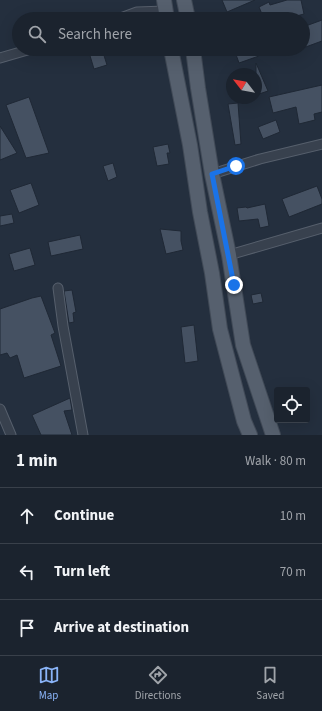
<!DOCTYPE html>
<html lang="en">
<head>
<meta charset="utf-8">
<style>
  :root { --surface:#1b232e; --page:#282f3a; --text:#f1f3f6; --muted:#a0a4aa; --line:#39404a; --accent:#8ab4f8 }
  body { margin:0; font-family:"Source Sans 3",sans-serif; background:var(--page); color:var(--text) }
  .controls { position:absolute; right:12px; bottom:12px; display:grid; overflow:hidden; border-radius:4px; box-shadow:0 4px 16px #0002 }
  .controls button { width:36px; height:36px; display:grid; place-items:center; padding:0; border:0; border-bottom:1px solid var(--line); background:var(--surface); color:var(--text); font:20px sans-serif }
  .compass { position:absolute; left:226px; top:68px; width:36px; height:36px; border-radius:50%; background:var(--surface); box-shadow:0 4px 16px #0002; rotate:301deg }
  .stop { position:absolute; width:12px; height:12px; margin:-9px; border:3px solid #1a73e8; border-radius:50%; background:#fff }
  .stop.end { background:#1a73e8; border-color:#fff; box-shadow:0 1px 4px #0008 }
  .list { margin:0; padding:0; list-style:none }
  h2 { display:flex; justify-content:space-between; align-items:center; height:52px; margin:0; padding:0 16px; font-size:17px }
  h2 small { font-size:13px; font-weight:400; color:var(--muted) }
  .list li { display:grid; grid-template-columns:26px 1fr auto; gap:12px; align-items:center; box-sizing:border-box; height:56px; padding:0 16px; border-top:1px solid var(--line) }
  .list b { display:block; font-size:15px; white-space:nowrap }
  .list em { font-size:13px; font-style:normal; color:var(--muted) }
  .icon { flex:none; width:22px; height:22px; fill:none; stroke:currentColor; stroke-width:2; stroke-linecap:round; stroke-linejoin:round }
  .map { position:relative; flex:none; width:322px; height:435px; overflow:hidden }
  .search { position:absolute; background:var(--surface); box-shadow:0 4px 16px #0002; left:12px; right:12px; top:12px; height:44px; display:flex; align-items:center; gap:10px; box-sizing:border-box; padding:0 14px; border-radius:22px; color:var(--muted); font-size:15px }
  .sheet { height:220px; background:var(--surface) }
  nav { display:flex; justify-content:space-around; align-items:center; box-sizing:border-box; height:56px; border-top:1px solid var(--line); background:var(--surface); font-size:11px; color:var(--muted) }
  nav a { display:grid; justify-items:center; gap:2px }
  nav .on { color:var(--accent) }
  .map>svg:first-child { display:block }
</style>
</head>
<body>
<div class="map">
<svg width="322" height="435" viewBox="0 0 322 435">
  <rect width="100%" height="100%" fill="#242f3e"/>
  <g fill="#455162" stroke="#1f2835">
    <polygon points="222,0 255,0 227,12"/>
    <polygon points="287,0 301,0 304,14 285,19 264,19 259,7 269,2 270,5"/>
    <polygon points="322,20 322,41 303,48 303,27"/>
    <polygon points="88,49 102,49 107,65 94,69"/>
    <polygon points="234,49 256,49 259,56 239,63"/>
    <polygon points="256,63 268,91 256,95"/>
    <polygon points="322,85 322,112 314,114 315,120 299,124 296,107 273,113 269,97"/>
    <polygon points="29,97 49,153 26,158 6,105"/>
    <polygon points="238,103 241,144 235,145 228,104"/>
    <polygon points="276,120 280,132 263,139 258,127"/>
    <polygon points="0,126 17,153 0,160"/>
    <polygon points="168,144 170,153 167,153 169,164 157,166 153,147"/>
    <polygon points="113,163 117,177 108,181 103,166"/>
    <polygon points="31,183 39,205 19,213 10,190"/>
    <polygon points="317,186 322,199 322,204 289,217 282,199"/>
    <polygon points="265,204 269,226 260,228 258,219 239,221 237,208 246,207 247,208"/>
    <polygon points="12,214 14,223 0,226 0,216"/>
    <polygon points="160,229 181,231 181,241 183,250 166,254"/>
    <polygon points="80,235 83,249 51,256 48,242"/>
    <polygon points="30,248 35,265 14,271 9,254"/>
    <polygon points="72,290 76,312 73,313 74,322 69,323 64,291"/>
    <polygon points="261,293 263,302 253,304 251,295"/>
    <polygon points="41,296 55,333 51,335 61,366 24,378 17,355 10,358 7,353 0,355 0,309 32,298"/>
    <polygon points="194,325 198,361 185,363 181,327"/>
    <polygon points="70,398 72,410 64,411 72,435 41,435 32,415"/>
  </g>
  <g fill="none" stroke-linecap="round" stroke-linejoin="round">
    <defs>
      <g id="minor">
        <polyline points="118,19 137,12 165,11"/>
        <polyline points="0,58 31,49"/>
        <polyline points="212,174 260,159 322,144"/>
        <polyline points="229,255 322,228"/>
        <polyline points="58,288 63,326 83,435"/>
        <polyline points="0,409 11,435"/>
      </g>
      <g id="primary">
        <polyline points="164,0 167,19"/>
        <polyline points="184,0 188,19"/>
        <polyline points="171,49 190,145 200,212 212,273 220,329 244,421 250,435"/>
        <polyline points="193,49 198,88 212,174 229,255 243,345 273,435"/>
      </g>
    </defs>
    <use href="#minor" stroke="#565f6c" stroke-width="11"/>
    <use href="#primary" stroke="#414a57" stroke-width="16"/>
    <use href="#minor" stroke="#38414e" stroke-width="9"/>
    <use href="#primary" stroke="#56606e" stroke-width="14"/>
  </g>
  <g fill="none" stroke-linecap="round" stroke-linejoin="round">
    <polyline stroke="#1a73e8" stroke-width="5" points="234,285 212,174 236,166"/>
  </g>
</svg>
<div class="controls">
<button><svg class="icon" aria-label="locate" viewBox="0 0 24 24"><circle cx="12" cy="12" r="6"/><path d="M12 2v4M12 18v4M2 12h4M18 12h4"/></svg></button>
</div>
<svg class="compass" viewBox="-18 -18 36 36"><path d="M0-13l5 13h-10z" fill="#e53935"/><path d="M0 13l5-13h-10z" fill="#a0a4aa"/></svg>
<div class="stop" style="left:236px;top:166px"></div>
<div class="stop end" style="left:234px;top:285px"></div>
<div class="search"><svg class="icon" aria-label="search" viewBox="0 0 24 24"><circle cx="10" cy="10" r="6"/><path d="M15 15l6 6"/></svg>Search here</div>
</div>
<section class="sheet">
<h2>1 min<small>Walk · 80 m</small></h2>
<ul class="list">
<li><svg class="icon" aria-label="ahead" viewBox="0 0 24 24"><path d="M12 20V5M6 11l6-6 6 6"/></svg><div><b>Continue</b></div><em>10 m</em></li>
<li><svg class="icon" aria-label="left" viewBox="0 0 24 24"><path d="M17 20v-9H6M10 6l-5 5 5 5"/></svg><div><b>Turn left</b></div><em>70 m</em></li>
<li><svg class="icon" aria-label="arrive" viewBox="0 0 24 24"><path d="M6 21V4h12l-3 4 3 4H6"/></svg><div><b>Arrive at destination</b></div></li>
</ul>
</section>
<nav>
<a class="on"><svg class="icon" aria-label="map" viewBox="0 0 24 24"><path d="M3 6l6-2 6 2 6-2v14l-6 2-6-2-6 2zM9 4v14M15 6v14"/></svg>Map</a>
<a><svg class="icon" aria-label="directions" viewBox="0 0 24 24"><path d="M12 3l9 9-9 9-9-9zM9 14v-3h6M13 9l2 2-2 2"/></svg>Directions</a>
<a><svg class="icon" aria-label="saved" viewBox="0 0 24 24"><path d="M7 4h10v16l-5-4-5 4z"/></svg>Saved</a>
</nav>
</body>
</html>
